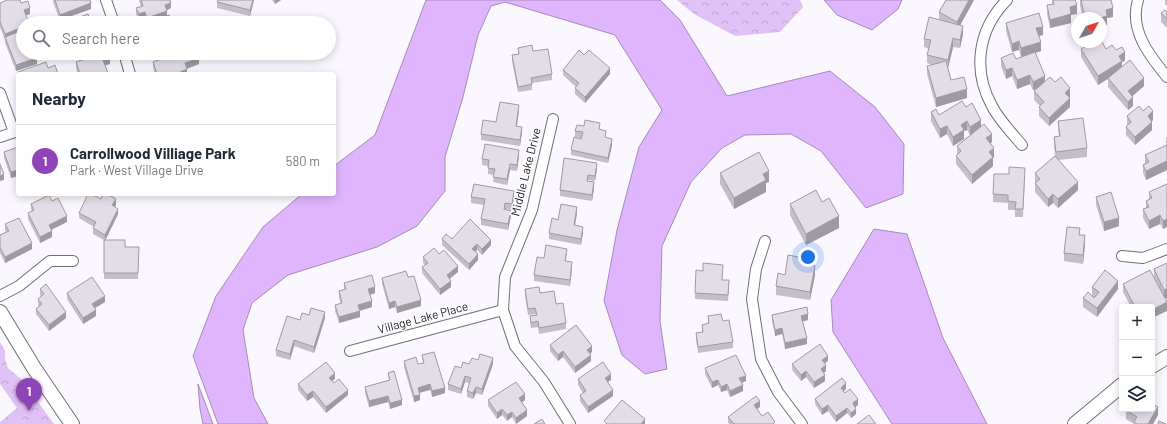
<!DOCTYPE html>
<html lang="en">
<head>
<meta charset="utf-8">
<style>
  :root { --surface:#fff; --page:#f2f2f3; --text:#1f2937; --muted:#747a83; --line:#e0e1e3; --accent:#8d45b7 }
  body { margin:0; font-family:Barlow,sans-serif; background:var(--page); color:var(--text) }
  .controls { position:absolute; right:12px; bottom:12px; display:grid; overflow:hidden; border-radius:4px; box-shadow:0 2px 10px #0003 }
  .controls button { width:36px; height:36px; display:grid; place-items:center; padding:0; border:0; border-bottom:1px solid var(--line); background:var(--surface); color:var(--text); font:20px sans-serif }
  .compass { position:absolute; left:1071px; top:12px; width:36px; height:36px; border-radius:50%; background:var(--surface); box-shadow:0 2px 10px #0003; rotate:51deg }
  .you { position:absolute; left:808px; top:257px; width:14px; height:14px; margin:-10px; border:3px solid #fff; border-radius:50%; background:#1a73e8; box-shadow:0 0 0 6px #1a73e833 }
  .badge { display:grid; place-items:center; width:26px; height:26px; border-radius:50%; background:var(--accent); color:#fff; font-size:13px; font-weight:700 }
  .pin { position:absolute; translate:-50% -33px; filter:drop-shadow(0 1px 2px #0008) }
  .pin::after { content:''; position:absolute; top:21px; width:14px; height:12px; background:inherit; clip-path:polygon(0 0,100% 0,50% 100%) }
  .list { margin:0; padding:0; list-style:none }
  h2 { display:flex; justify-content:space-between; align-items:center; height:52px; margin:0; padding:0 16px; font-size:17px }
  h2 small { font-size:13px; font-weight:400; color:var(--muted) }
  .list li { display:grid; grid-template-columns:26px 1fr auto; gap:12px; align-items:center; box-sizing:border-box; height:72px; padding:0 16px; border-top:1px solid var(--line) }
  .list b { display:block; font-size:15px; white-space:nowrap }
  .list p { margin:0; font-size:13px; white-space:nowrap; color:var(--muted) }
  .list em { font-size:13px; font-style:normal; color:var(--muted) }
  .icon { flex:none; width:22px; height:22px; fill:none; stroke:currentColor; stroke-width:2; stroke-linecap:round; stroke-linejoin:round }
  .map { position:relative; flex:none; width:1167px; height:424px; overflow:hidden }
  .search { position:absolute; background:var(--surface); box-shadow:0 2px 10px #0003; left:16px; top:16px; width:320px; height:44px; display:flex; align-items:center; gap:10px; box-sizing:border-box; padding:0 14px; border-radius:22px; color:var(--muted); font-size:15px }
  .panel { position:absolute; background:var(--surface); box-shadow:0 2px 10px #0003; left:16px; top:72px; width:320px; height:124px; border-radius:4px }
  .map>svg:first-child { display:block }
</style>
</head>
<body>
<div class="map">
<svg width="1167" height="424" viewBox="0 0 1167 424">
  <defs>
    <pattern id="forest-crowns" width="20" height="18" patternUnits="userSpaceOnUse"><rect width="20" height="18" fill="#e0c2f6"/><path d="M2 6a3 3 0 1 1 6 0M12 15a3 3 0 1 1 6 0" fill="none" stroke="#c0a7d3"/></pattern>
  </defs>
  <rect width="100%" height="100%" fill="#fbf7ff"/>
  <g fill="url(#forest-crowns)">
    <polygon points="677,0 800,0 803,7 780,32 735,36 694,14"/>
    <polygon points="0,342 5,351 5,359 8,368 22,380 54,424 0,424 0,422 17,408 0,384"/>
  </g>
  <g fill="#dfb5fd" stroke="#a88abd">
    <polygon points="426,0 660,0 680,20 727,96 830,71 875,107 904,144 903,194 866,208 821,151 791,134 745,135 722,148 691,182 662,246 660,321 667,369 645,374 622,355 604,301 617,230 639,147 662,110 615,35 505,2 491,6 478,35 463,97 445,157 445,191 417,226 377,247 288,275 252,303 243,330 254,398 268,424 218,424 193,356 216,296 263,227 302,194 334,194 334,166 375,135"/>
    <polygon points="824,0 902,0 898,9 872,30 837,15"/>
    <polygon points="874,229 907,234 943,338 987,424 892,424 833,332 831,300"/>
    <polygon points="198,384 213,424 203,424 200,409"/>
  </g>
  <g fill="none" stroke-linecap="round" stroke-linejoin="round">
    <defs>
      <g id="street">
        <polyline points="106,0 114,23"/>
        <path d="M1007,0C978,29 972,70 992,106C999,120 1012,133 1022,145"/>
        <path d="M1138,0C1129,30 1149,55 1167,77"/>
        <polyline points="124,53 130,74"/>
        <polyline points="0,93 14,132"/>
        <polyline points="553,119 532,210 505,277 503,310 515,346 544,382 570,424"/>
        <polyline points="0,137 18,131"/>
        <polyline points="765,241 756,269 752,299 761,359 778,392 802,424"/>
        <polyline points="1122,256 1143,258 1167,249"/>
        <polyline points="0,296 19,286 50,261 73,261"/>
        <polyline points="350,351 503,310"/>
      </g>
      <g id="secondary">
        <polyline points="0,312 34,368 72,424"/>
        <polyline points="1152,366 1167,357"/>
        <polyline points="1075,424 1122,385"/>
      </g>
    </defs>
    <use href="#street" stroke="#736e77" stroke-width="12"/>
    <use href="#secondary" stroke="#736e77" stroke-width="16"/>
    <use href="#street" stroke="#fff" stroke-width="10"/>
    <use href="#secondary" stroke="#fff" stroke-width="14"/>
  </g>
  <g fill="#c3bec7">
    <polygon points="53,0 90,0 91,9 60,20 53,2"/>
    <polygon points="139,0 170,0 171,8 167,10 167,16 172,23 147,23 145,18 139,20 136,14 136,8 141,7"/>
    <polygon points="254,0 250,16 217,8 217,2"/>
    <polygon points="272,0 281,0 275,4"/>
    <polygon points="945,0 974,0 960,25 963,34 960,48 953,47 948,68 951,80 967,98 936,107 927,74 927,66 932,65 927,63 927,55 929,49 924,47 924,39 939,20 939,12 946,0"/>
    <polygon points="1052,0 1075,0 1077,14 1071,15 1071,23 1050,28 1047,14 1047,5 1052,4"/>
    <polygon points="1080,0 1111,0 1113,17 1107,18 1107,25 1101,26 1101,33 1101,18 1083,18 1080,5"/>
    <polygon points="1165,0 1167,0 1167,6 1165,4"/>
    <polygon points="0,3 21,3 30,14 26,15 23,23 37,64 16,71 5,43 5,39 5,40 0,27"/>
    <polygon points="1167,12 1167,28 1161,22 1161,13"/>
    <polygon points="1006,23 1043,35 1039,36 1041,51 1035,53 1045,82 1055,82 1070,97 1069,98 1070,107 1049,126 1039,116 1039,107 1040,106 1034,100 1034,91 1038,88 1033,90 1030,84 1017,89 1012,76 1006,79 1001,66 1001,58 1016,59 1021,57 1019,50 1012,52 1006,31"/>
    <polygon points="1084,42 1101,42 1106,49 1116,50 1125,61 1122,62 1122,66 1144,86 1132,96 1133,106 1128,110 1108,87 1108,79 1098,85 1081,57 1081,49 1084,47"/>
    <polygon points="518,48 533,51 552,74 552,80 532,83 532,90 518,92 512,61 512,55 518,54"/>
    <polygon points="86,53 108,53 110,64 105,65 108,74 78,74 76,68 76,62 86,59"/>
    <polygon points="148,53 169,53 151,60"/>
    <polygon points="153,62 199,64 187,69 187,74 155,74 153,67"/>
    <polygon points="563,70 610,74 585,103 575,94 575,88 576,87 563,75"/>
    <polygon points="966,107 981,126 992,142 991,143 994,157 993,158 993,166 972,184 956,164 956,156 957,155 957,146 970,135 967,130 964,131 964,139 953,146 947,134 940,138 931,121 931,112 939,115"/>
    <polygon points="519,111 517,126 522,132 520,146 481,140 481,134 496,122"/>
    <polygon points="1143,111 1153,120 1152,121 1152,130 1135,145 1126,135 1126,127 1127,125 1127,116"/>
    <polygon points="1058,121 1087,148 1087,157 1059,160 1078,190 1058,208 1053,203 1048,207 1035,192 1035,173 1055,156 1054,145 1054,137 1059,136 1058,129"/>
    <polygon points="600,130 612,145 608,163 571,155 571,150 581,138 575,137 575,131"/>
    <polygon points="1167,137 1167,170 1146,180 1143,173 1143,165 1145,163 1145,155 1166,146 1166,138"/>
    <polygon points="18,147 18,176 11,178 4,158 4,152"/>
    <polygon points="519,156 517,171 510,170 507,185 493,182 494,175 488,174 488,166 482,165 482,159"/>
    <polygon points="597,169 595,181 588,180 588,181 594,188 592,201 560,196 560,190"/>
    <polygon points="720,173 769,182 766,183 766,192 734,209 720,184"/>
    <polygon points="1025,177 1023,217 1015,217 1015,210 1008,210 1008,203 993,202 993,194"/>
    <polygon points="1167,184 1163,229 1160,224 1149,229 1143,218 1143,209 1146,208 1146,201 1149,199 1149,192"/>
    <polygon points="471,197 514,197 512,210 505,209 505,210 511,216 508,230 481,225 481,219 484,205 471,203"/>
    <polygon points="1096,197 1119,226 1104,231 1096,205"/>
    <polygon points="101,199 116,205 115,207 118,214 105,240 125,247 139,247 138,279 104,279 104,240 93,234 93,228 94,227 79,218 79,213"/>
    <polygon points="52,201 67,222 52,229 52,237 40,243 28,219 28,213 32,211 31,209 31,204"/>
    <polygon points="790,204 839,228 806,245 790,215"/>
    <polygon points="577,213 575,225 583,232 581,245 549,239 549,233 558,220"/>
    <polygon points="5,224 32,249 5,263 0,253 0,235 6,232 5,230"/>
    <polygon points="1080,235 1085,244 1083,264 1064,261 1064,253"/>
    <polygon points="442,239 452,239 491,245 482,255 477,250 475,252 478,260 469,270 442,245"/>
    <polygon points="439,254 458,272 449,279 451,287 440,295 422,273 422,267 425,265 423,263 423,257"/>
    <polygon points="567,254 566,261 572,268 570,286 534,281 534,275 544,258"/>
    <polygon points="1167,263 1167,298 1165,299 1167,311 1152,307 1131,307 1123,292 1123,284 1154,278 1154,269"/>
    <polygon points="809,265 815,275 810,300 776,295 776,286 785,275"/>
    <polygon points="703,271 723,271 722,280 729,286 728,301 695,299 695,293"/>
    <polygon points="408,277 421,306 397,313 395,307 389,309 382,284 382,278"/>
    <polygon points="344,283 375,293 370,295 372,307 360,311 360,317 339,323 335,311 335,305 341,304 339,297 339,291 344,290"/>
    <polygon points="1092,287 1118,289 1097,317 1083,307 1083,298 1092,295"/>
    <polygon points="40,289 66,318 49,331 36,314 36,309 39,306 38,305 38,299 41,296 40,295"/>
    <polygon points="525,289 540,293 566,323 566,329 539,334 538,327 531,328 530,322 530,316 536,315 535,314 528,315 525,295"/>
    <polygon points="67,293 105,302 94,308 96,316 83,324 67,299"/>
    <polygon points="309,315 325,318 314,353 294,346 290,360 276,356 276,350"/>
    <polygon points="772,315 808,320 803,321 807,344 785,349 782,334 775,336 772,321"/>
    <polygon points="708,316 723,321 733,342 733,348 698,353 696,339 696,333 702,332 702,325 708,324"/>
    <polygon points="550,345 592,352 589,354 591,361 575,373 563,357 558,361 550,351"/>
    <polygon points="422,355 445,393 432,397 430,390 419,393 420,400 414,402 404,367 404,361 418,364 423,363"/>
    <polygon points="478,360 493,364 482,395 476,393 473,399 467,397 467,391 470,384 465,382 461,394 448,390 448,384 469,364"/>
    <polygon points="828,361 825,363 826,371 824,373 825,381 814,388 806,377 801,381 792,370 792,364"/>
    <polygon points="705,368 746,381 742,383 743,391 730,397 727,390 721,392 718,385 712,388 705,374"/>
    <polygon points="388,373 402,405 390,409 388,402 369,407 365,393 365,387 389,380"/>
    <polygon points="335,379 332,381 348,395 326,413 313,397 307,401 298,390 298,384"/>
    <polygon points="578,379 611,380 607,382 613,396 588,413 580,401 580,395 583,393 578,385"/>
    <polygon points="846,389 844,391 858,405 855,407 856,414 851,418 847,413 836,422 828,411 822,415 815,404 815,399"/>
    <polygon points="488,400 525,400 522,402 527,416 516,424 512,417 507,421 502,415 497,419 488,406"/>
    <polygon points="1155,406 1158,415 1153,424 1134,424 1126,419 1126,410"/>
    <polygon points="760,407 757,409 762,416 775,424 730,424 728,423 728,417"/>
  </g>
  <g fill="#9f9ba2">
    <polygon points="253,0 254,0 250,16 250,10"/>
    <polygon points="275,0 281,0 275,4"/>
    <polygon points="969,0 974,0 957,31 957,22"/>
    <polygon points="91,3 91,9 60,20 60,15"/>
    <polygon points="171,3 171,8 165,11 165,5"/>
    <polygon points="1077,5 1077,14 1071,15 1071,23 1050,28 1050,20 1070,7"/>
    <polygon points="30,8 30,14 24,16 24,10"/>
    <polygon points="1113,8 1113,17 1107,18 1107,25 1101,26 1101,33 1101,18 1106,10"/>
    <polygon points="167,11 167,17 147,23 147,18"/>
    <polygon points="145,12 145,18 139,20 139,14"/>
    <polygon points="963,26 963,34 960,48 960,40"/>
    <polygon points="23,27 23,33 5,37 5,40 5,34"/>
    <polygon points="1043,27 1043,35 1036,37 1036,28"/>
    <polygon points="953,38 953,47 948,68 948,60"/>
    <polygon points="1019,41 1019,50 1012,52 1012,44"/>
    <polygon points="1041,42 1041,51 1021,57 1021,48"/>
    <polygon points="1125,52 1125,61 1122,62 1122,70 1098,85 1098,76 1119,56"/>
    <polygon points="153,53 169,53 151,60 151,54"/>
    <polygon points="37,58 37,64 16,71 16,65"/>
    <polygon points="110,58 110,64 103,66 103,60"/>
    <polygon points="199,58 199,64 185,69 185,63"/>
    <polygon points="610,68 610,74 585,103 585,97"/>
    <polygon points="1012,68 1012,76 1006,79 1006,70"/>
    <polygon points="187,69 187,74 180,74 180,72"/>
    <polygon points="1030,75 1030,84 1017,89 1017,80"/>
    <polygon points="1045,76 1045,85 1033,90 1033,82"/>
    <polygon points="1144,78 1144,86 1128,100 1128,91"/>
    <polygon points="1070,88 1070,97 1065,102 1065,93"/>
    <polygon points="967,89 967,98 936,107 936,98"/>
    <polygon points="1133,97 1133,106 1128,110 1128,102"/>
    <polygon points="1070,98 1070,107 1049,126 1049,118"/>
    <polygon points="519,105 519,111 516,131 516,126"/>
    <polygon points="1153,111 1153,120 1148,125 1148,116"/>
    <polygon points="981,120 981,129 970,135 970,127"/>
    <polygon points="967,121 967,130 964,131 964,139 953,146 953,137 961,125"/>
    <polygon points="1152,122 1152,130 1135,145 1135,137"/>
    <polygon points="947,126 947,134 940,138 940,129"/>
    <polygon points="522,127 522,132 520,146 520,140"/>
    <polygon points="992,134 992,142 986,147 986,138"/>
    <polygon points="612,139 612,145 608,163 608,158"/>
    <polygon points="994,148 994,157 993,158 993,166 972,184 972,175 989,152"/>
    <polygon points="519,150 519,156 517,171 517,165"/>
    <polygon points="1167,161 1167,170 1146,180 1146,171"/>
    <polygon points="597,163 597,169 595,181 595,176"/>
    <polygon points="510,164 510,170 507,185 507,179"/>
    <polygon points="18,170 18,176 11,178 11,172"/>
    <polygon points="769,171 769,182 766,183 766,192 734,209 734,198 763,174"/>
    <polygon points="4,174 4,180 0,181 0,176"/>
    <polygon points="594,182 594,188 592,201 592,195"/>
    <polygon points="1078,182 1078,190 1058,208 1058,199"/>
    <polygon points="514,191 514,197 512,210 512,204"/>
    <polygon points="1053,194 1053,203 1048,207 1048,199"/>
    <polygon points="116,199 116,205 112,211 112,205"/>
    <polygon points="577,207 577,213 574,231 574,225"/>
    <polygon points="118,209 118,214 105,241 105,235"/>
    <polygon points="511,211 511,216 508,230 508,224"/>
    <polygon points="1160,215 1160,224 1149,229 1149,221"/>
    <polygon points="67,216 67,222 49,231 49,225"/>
    <polygon points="839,216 839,228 806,245 806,234"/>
    <polygon points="1119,218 1119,226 1104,231 1104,222"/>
    <polygon points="1167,219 1167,227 1163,229 1163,221"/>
    <polygon points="583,227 583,232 581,245 581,239"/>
    <polygon points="52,231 52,237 40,243 40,237"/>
    <polygon points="1085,235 1085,244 1083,264 1083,255"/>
    <polygon points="491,240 491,245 482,255 482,249"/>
    <polygon points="32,243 32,249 5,263 5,257"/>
    <polygon points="477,244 477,250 472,255 472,249"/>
    <polygon points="478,254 478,260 469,270 469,264"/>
    <polygon points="572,262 572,268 570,286 570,280"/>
    <polygon points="458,266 458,272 447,281 447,275"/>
    <polygon points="815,266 815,275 810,300 810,292"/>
    <polygon points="451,281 451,287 440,295 440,289"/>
    <polygon points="1118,281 1118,289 1097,317 1097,308"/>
    <polygon points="375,287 375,293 368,295 368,289"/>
    <polygon points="1167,289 1167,298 1164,299 1164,290"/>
    <polygon points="105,296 105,302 92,310 92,304"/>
    <polygon points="421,300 421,306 397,313 397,307"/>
    <polygon points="372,301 372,307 358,311 358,305"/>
    <polygon points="395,301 395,307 389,309 389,303"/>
    <polygon points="1167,302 1167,311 1152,318 1152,310"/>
    <polygon points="96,310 96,316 83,324 83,318"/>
    <polygon points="360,311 360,317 339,323 339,317"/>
    <polygon points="66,312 66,318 49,331 49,325"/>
    <polygon points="325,312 325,318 314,353 314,347"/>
    <polygon points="808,314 808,320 801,322 801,316"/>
    <polygon points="782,328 782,334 775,336 775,330"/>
    <polygon points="807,338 807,344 785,349 785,343"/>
    <polygon points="294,340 294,346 290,360 290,354"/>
    <polygon points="592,346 592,352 587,356 587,350"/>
    <polygon points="563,351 563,357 558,361 558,355"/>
    <polygon points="591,355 591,361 575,373 575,367"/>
    <polygon points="828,356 828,361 822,365 822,360"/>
    <polygon points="493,358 493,364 482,395 482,389"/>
    <polygon points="826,365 826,371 821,375 821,369"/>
    <polygon points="806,371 806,377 801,381 801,375"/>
    <polygon points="335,373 335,379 329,383 329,378"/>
    <polygon points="611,374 611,380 605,384 605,378"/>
    <polygon points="825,375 825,381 814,388 814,382"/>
    <polygon points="465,376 465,382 461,394 461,389"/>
    <polygon points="746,376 746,381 739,384 739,378"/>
    <polygon points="718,380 718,385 712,388 712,382"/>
    <polygon points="846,383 846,389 841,393 841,388"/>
    <polygon points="430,384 430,390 418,393 418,388"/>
    <polygon points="727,384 727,390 721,392 721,387"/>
    <polygon points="743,385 743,391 730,397 730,391"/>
    <polygon points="476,387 476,393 473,399 473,393"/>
    <polygon points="445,388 445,393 432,397 432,391"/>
    <polygon points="348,390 348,395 326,413 326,407"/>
    <polygon points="613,390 613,396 588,413 588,407"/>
    <polygon points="313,391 313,397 307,401 307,395"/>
    <polygon points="525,394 525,400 519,404 519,398"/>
    <polygon points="420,395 420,400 414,402 414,396"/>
    <polygon points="388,396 388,402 369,407 369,401"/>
    <polygon points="1155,398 1155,407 1152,404"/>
    <polygon points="858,399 858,405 853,409 853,403"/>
    <polygon points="402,400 402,405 390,409 390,403"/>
    <polygon points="760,401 760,407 754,411 754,405"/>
    <polygon points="828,405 828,411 822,415 822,409"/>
    <polygon points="1158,407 1158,415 1153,424 1148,424"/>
    <polygon points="847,408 847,413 836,422 836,416"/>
    <polygon points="502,409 502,415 497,419 497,413"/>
    <polygon points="856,409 856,414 851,418 851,413"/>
    <polygon points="527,410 527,416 516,424 516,418"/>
    <polygon points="512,412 512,417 507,421 507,415"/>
    <polygon points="645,419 645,424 641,424"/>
  </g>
  <g fill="#e3dde7" stroke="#9f9ba2">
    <polygon points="7,0 20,0 21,3 28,1 30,8 24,10 29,23 23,23 23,27 5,34 0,22 0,3"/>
    <polygon points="55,0 90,0 91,3 60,15"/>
    <polygon points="141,0 170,0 171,3 165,5 167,11 147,18 145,12 139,14 136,8 143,6"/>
    <polygon points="218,0 253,0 250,10 217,2"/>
    <polygon points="946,0 969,0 957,22 939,12"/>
    <polygon points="1053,0 1075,0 1077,5 1070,7 1071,14 1050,20 1047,5 1054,4"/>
    <polygon points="1081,0 1111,0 1113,8 1106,10 1107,16 1100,18 1085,18"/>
    <polygon points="1165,10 1167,12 1167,19 1161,13"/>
    <polygon points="1039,13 1043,27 1036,28 1041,42 1021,48 1019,41 1012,44 1006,23"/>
    <polygon points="88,14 91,23 64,23"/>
    <polygon points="169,15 172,23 148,23"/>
    <polygon points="929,17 963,26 960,40 953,38 948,60 927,55 931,40 924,39"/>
    <polygon points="23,30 23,53 35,53 37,58 16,65 5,37"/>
    <polygon points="1101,40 1106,49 1112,45 1116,50 1122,47 1125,52 1119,56 1122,61 1098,76 1081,49 1088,45 1086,42 1101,42"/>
    <polygon points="532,45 533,51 548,49 552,74 531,78 532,84 518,87 512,55 519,54 518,48"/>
    <polygon points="579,50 584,55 589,50 610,68 585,97 575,88 579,83 563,70"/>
    <polygon points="1035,52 1045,76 1033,82 1030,75 1017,80 1012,68 1006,70 1001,58 1013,53 1016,59"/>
    <polygon points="87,53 108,53 110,58 103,60 108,73 107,74 80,74 76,62 88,58"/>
    <polygon points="177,53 197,53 199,58 185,63 187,69 180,72 181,74 157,74 153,62"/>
    <polygon points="1130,60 1144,78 1128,91 1133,97 1128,102 1108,78"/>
    <polygon points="946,61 951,80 964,77 967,89 936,98 927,66"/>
    <polygon points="46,62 48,68 55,65 58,74 18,74 18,72"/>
    <polygon points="1050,77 1055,82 1061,77 1070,88 1065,93 1070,98 1049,118 1039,107 1044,102 1034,91"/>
    <polygon points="962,101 966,107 972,103 981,120 970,127 967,121 961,125 964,130 953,137 947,126 940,129 931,112 936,109 939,115"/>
    <polygon points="500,102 519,105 516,126 522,127 520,140 481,134 483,120 496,122"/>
    <polygon points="1139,106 1143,111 1149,106 1153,111 1148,116 1152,122 1135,137 1126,127 1131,122 1127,116"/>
    <polygon points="1083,118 1087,148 1056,152 1054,137 1060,136 1058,121"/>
    <polygon points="585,120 600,123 599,129 606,131 605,137 612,139 608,158 571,150 574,137 581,139 583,132 575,131 577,125 584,126"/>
    <polygon points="984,124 992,134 986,138 994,148 989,152 993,157 972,175 956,156 961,151 957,146"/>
    <polygon points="485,144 519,150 517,165 510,164 507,179 493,177 495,169 488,168 489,160 482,159"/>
    <polygon points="1167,145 1167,161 1146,171 1143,165 1149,162 1145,155"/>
    <polygon points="18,147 18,170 11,172 4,152"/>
    <polygon points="759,152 769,171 763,174 766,180 734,198 720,173"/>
    <polygon points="1055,156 1078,182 1058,199 1053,194 1048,199 1035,183 1040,179 1035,173"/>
    <polygon points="564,158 597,163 595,176 588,175 587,181 594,182 592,195 560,190"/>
    <polygon points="0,164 4,174 0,176"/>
    <polygon points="1009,167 1025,168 1023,209 1015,209 1016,202 1008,201 1008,195 993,194 994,174 1009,174"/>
    <polygon points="474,184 514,191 512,204 505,203 504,209 511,211 508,224 481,219 485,199 471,197"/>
    <polygon points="1167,184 1167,219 1163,221 1160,215 1149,221 1143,209 1149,207 1146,201 1152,198 1149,192"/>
    <polygon points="816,190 822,202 829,198 839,216 806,234 790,204"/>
    <polygon points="1111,192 1119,218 1104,222 1096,197"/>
    <polygon points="88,194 91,194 101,199 103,194 107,194 116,199 112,205 118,209 105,235 93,228 96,222 79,213"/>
    <polygon points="49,195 52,201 58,198 67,216 49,225 52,231 40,237 28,213 34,210 31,204"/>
    <polygon points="561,204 577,207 574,225 583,227 581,239 549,233 552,218 558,220"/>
    <polygon points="19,218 32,243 5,257 0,247 0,235 9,231 5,224"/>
    <polygon points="470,219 491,240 482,249 477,244 472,249 478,254 469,264 442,239 446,234 452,239"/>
    <polygon points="1067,227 1080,228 1079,235 1085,235 1083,255 1064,253"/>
    <polygon points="104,240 125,240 125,247 139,247 138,273 104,273"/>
    <polygon points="546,245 567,249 565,261 572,262 570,280 534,275 537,257 544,258"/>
    <polygon points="434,248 439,254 444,250 458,266 447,275 451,281 440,289 422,267 428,263 423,257"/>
    <polygon points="788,255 809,259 808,265 815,266 810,292 776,286 778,273 785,275"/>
    <polygon points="703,263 723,265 722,280 729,280 728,295 695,293 696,270 703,271"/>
    <polygon points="1167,263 1167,289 1164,290 1154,269"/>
    <polygon points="1105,270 1118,281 1097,308 1083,298 1088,292 1094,298 1099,292 1092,287"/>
    <polygon points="1150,270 1167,302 1152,310 1152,307 1135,307 1123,284"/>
    <polygon points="406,271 408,277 414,276 421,300 397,307 395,301 389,303 382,278"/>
    <polygon points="372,275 375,287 368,289 372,301 358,305 360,311 339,317 335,305 342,303 339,291 346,289 344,283"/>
    <polygon points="92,277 105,296 92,304 96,310 83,318 67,293"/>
    <polygon points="46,284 66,312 49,325 36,309 42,304 38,299 44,294 40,289"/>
    <polygon points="539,287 540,293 554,291 556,304 563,303 566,323 539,328 538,321 531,323 530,316 537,315 535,308 528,309 525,289"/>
    <polygon points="807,307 808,314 801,316 807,338 785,343 782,328 775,330 772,315"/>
    <polygon points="311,308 325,312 314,347 294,340 290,354 276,350 287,316 300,320 302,313 309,315"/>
    <polygon points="721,314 723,321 729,320 733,342 698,347 696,333 703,332 702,325 709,323 708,316"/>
    <polygon points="576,325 592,346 587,350 591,355 575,367 563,351 558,355 550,345"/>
    <polygon points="820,344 828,356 822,360 826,365 821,369 825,375 814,382 806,371 801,375 792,364"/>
    <polygon points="434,352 445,388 432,391 430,384 418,388 420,395 414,396 404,361 416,357 418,364 424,363 422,355"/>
    <polygon points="480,354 493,358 482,389 476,387 473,393 467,391 471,378 465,376 461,389 448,384 455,366 461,368 463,362 469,364 472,358 478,360"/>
    <polygon points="736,355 746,376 739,378 743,385 730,391 727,384 721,387 718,380 712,382 705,368"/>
    <polygon points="326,362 335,373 329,378 334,383 339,379 348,390 326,407 313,391 307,395 298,384"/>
    <polygon points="603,362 611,374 605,378 613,390 588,407 580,395 586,391 578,379"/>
    <polygon points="394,371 402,400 390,403 388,396 369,401 365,387 390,380 388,373"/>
    <polygon points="842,378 846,383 841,388 845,393 850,389 858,399 853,403 856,409 851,413 847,408 836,416 828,405 822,409 815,399"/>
    <polygon points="516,382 525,394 519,398 527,410 516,418 512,412 507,415 502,409 497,413 488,400"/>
    <polygon points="756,396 760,401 754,405 762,416 768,412 775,422 773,424 734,424 728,417"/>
    <polygon points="1152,396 1155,398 1152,404 1158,407 1148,424 1137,424 1134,422 1137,417 1126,410 1127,409 1152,409"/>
    <polygon points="622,400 645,419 641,424 607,424 604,421"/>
    <polygon points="869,415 876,424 857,424"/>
    <polygon points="542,419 545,424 534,424"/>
    <polygon points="1159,421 1166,424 1158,424"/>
  </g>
  <g text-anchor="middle" stroke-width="3" stroke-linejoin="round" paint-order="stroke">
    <g font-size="12" fill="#272528" stroke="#fff">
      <text transform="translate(526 172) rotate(-76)" y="4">Middle Lake Drive</text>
      <text transform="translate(423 318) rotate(-15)" y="4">Village Lake Place</text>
    </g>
  </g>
</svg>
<div class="controls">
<button>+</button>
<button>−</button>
<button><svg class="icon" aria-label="layers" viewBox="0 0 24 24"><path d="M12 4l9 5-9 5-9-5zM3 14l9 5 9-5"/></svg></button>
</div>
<svg class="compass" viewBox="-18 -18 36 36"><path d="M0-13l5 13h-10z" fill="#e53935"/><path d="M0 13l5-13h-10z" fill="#747a83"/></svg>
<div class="you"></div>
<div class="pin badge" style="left:29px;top:411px">1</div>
<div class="search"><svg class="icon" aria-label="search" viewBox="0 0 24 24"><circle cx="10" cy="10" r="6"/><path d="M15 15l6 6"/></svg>Search here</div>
<section class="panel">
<h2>Nearby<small></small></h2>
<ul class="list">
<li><span class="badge">1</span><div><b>Carrollwood Villiage Park</b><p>Park · West Village Drive</p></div><em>580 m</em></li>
</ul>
</section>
</div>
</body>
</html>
